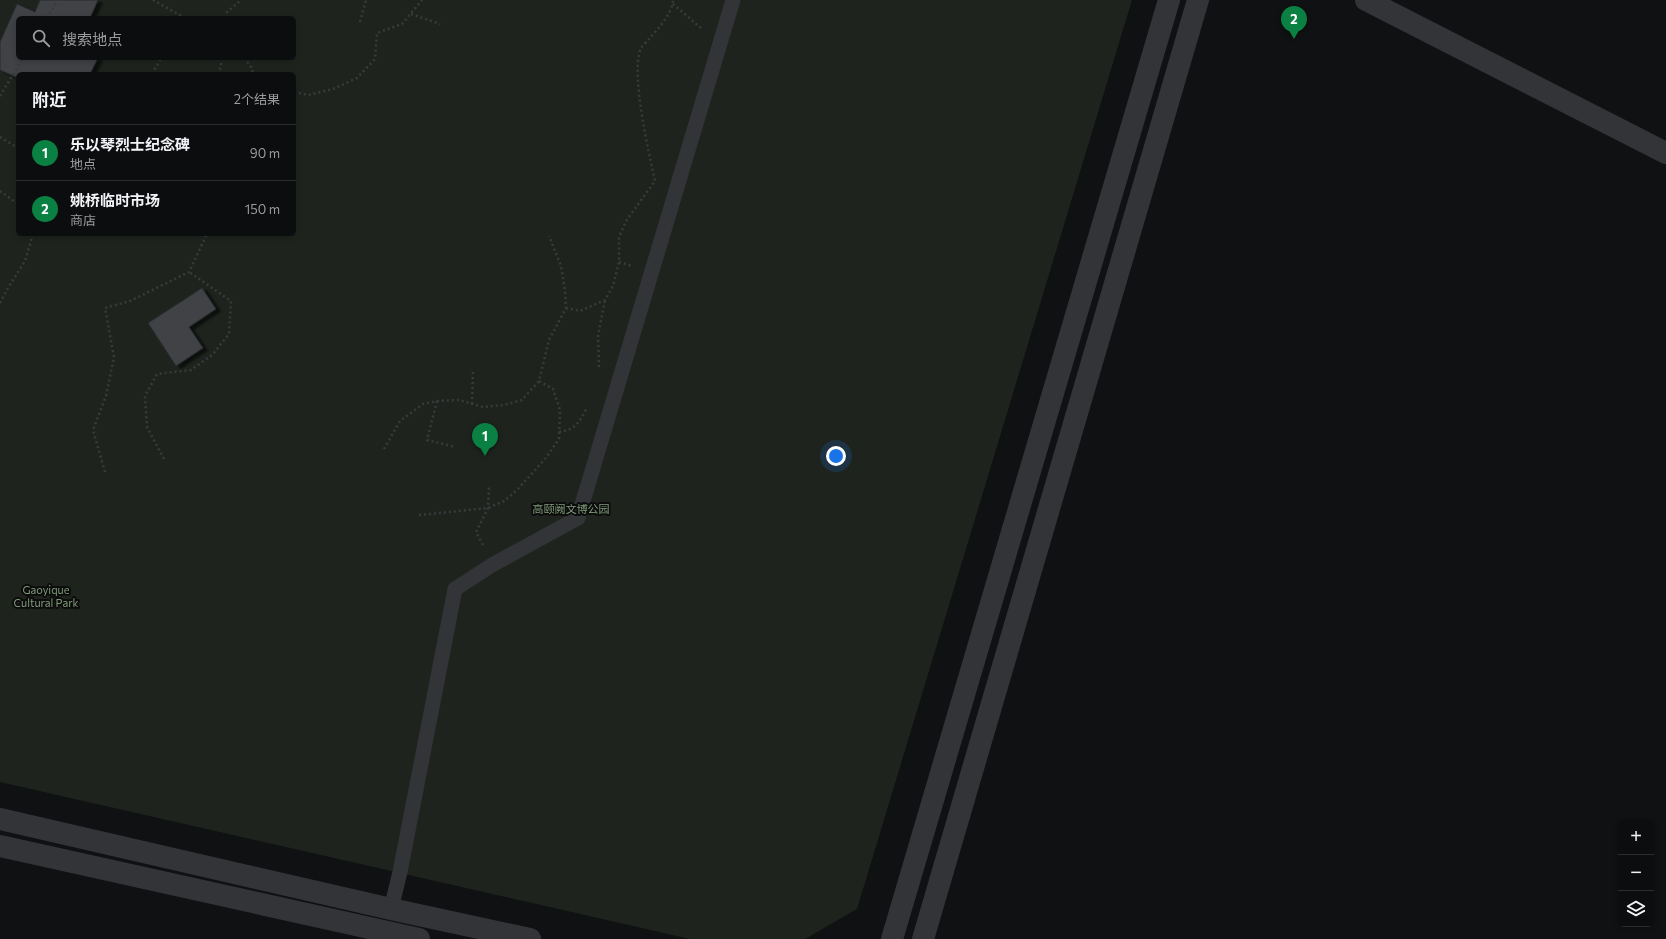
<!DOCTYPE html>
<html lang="zh">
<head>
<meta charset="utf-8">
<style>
  :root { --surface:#0c0d0e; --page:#1a1b1c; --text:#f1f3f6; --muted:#9a9c9e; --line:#2c2d2e; --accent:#0b8043 }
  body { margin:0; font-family:Commissioner,"Noto Sans SC",sans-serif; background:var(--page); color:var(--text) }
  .controls { position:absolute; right:12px; bottom:12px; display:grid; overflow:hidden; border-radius:6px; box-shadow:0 2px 6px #0003 }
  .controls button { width:36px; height:36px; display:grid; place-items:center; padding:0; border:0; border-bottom:1px solid var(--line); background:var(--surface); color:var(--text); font:20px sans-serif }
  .you { position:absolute; left:836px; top:456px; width:14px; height:14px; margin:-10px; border:3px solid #fff; border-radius:50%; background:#1a73e8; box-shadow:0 0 0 6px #1a73e833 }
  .badge { display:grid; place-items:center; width:26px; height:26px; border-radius:50%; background:var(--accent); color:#fff; font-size:13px; font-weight:700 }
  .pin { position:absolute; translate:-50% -33px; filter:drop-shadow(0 1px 2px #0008) }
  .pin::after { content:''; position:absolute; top:21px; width:14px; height:12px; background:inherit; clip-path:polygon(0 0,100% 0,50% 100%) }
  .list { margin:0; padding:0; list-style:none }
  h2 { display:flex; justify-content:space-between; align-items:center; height:52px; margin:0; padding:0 16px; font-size:17px }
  h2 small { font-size:13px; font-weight:400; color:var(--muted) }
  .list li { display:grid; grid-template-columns:26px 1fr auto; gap:12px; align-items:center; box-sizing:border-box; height:56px; padding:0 16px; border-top:1px solid var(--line) }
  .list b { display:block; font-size:15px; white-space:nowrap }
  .list p { margin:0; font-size:13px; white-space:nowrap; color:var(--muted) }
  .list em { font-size:13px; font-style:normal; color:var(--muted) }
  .icon { flex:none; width:22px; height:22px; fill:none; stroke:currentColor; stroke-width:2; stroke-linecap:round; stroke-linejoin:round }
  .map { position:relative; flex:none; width:1666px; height:939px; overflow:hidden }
  .search { position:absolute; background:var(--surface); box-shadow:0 2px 6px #0003; left:16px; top:16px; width:280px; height:44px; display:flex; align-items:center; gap:10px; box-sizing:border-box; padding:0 14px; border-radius:6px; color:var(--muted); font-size:15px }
  .panel { position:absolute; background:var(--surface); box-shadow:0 2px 6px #0003; left:16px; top:72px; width:280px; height:164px; border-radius:6px }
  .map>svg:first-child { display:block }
</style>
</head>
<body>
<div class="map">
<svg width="1666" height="939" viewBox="0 0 1666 939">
  <defs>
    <filter id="shadow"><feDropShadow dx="4.5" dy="2.5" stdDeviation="1" flood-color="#0009"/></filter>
  </defs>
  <rect width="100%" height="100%" fill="#101112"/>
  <path fill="#1e241d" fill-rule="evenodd" d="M0,0H1132L857,909L805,939H690L0,782ZM18,18H294V58H18ZM18,74H294V234H18Z"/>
  <g fill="#3f4245" stroke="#2a2b2e" filter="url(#shadow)">
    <polygon points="40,0 98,0 90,18 18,18 18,58 98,58 90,74 18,74 18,78 0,70 0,42 17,4 35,12"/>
    <polygon points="202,288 216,309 189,327 203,348 176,366 148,323"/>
  </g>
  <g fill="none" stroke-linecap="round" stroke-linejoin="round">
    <g stroke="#383b3e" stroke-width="2.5" stroke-dasharray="2 3" stroke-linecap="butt">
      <polyline points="153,0 185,18"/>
      <polyline points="673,4 701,28"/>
      <polyline points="411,14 440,24"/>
      <polyline points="47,18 58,0"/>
      <polyline points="227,18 227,12 241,0"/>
      <polyline points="360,22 366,0"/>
      <polyline points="244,58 252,68 253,74"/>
      <polyline points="152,74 161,58"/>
      <polyline points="217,74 220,69 222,58"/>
      <polyline points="294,92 308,95 333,89 357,78 375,59 377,33 402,24 422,0"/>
      <polyline points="0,96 23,58"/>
      <polyline points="0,137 18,148"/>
      <polyline points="0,191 18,204"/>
      <polyline points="619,262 632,266"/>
      <polyline points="0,303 8,288 25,261 33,234"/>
      <path d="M566,308L580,311L605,300L613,286L619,262V237L626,221L655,181C649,153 630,73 641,48C643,45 647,42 649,39C658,29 672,14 673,0"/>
      <polyline points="599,367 598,336 605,300"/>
      <polyline points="437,401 427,440 455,447"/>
      <polyline points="472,404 473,370"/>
      <path d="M559,432C577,429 578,423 587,408"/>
      <polyline points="384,449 400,421 423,404 437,401 459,400 483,407 504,405 522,400 539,381 549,340 566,308 565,290 561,266 549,236"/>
      <polyline points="164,459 147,427 145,396 157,374 191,370 212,355 229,334 231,301 189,272"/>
      <polyline points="105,472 93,430 106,396 114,357 105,308 130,301 189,272 207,234"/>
      <polyline points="419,515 488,508 504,501 517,490 545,459 559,439 560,410 553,389 539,381"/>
      <polyline points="483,545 476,532 488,508 489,487"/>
    </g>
    <polyline stroke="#323437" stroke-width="15" points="391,909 400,872 455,589 492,565 578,518 733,0"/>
    <polyline stroke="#323437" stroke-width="22" points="1366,0 1666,153"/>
    <g stroke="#323437" stroke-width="22">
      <polyline points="0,819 391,909 530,939"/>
      <polyline points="0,846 419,939"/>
      <polyline points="892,939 1169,0"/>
      <polyline points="923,939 1198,0"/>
    </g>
  </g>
  <g text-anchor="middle" stroke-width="4" stroke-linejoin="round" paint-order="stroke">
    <g font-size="11" fill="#819d79" stroke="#0c0c0d">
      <text x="571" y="513">高颐阙文博公园</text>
      <text x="46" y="594">Gaoyique<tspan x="46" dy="13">Cultural Park</tspan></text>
    </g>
  </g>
</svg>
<div class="controls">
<button>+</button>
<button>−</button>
<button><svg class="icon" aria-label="layers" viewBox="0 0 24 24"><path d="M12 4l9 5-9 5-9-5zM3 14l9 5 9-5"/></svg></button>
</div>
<div class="you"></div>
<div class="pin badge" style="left:485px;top:456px">1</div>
<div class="pin badge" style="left:1294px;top:39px">2</div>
<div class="search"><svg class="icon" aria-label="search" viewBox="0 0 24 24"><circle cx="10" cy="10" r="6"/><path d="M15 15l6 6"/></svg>搜索地点</div>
<section class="panel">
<h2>附近<small>2个结果</small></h2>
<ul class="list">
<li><span class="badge">1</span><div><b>乐以琴烈士纪念碑</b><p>地点</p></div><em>90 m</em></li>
<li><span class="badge">2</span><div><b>姚桥临时市场</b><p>商店</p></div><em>150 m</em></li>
</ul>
</section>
</div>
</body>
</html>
